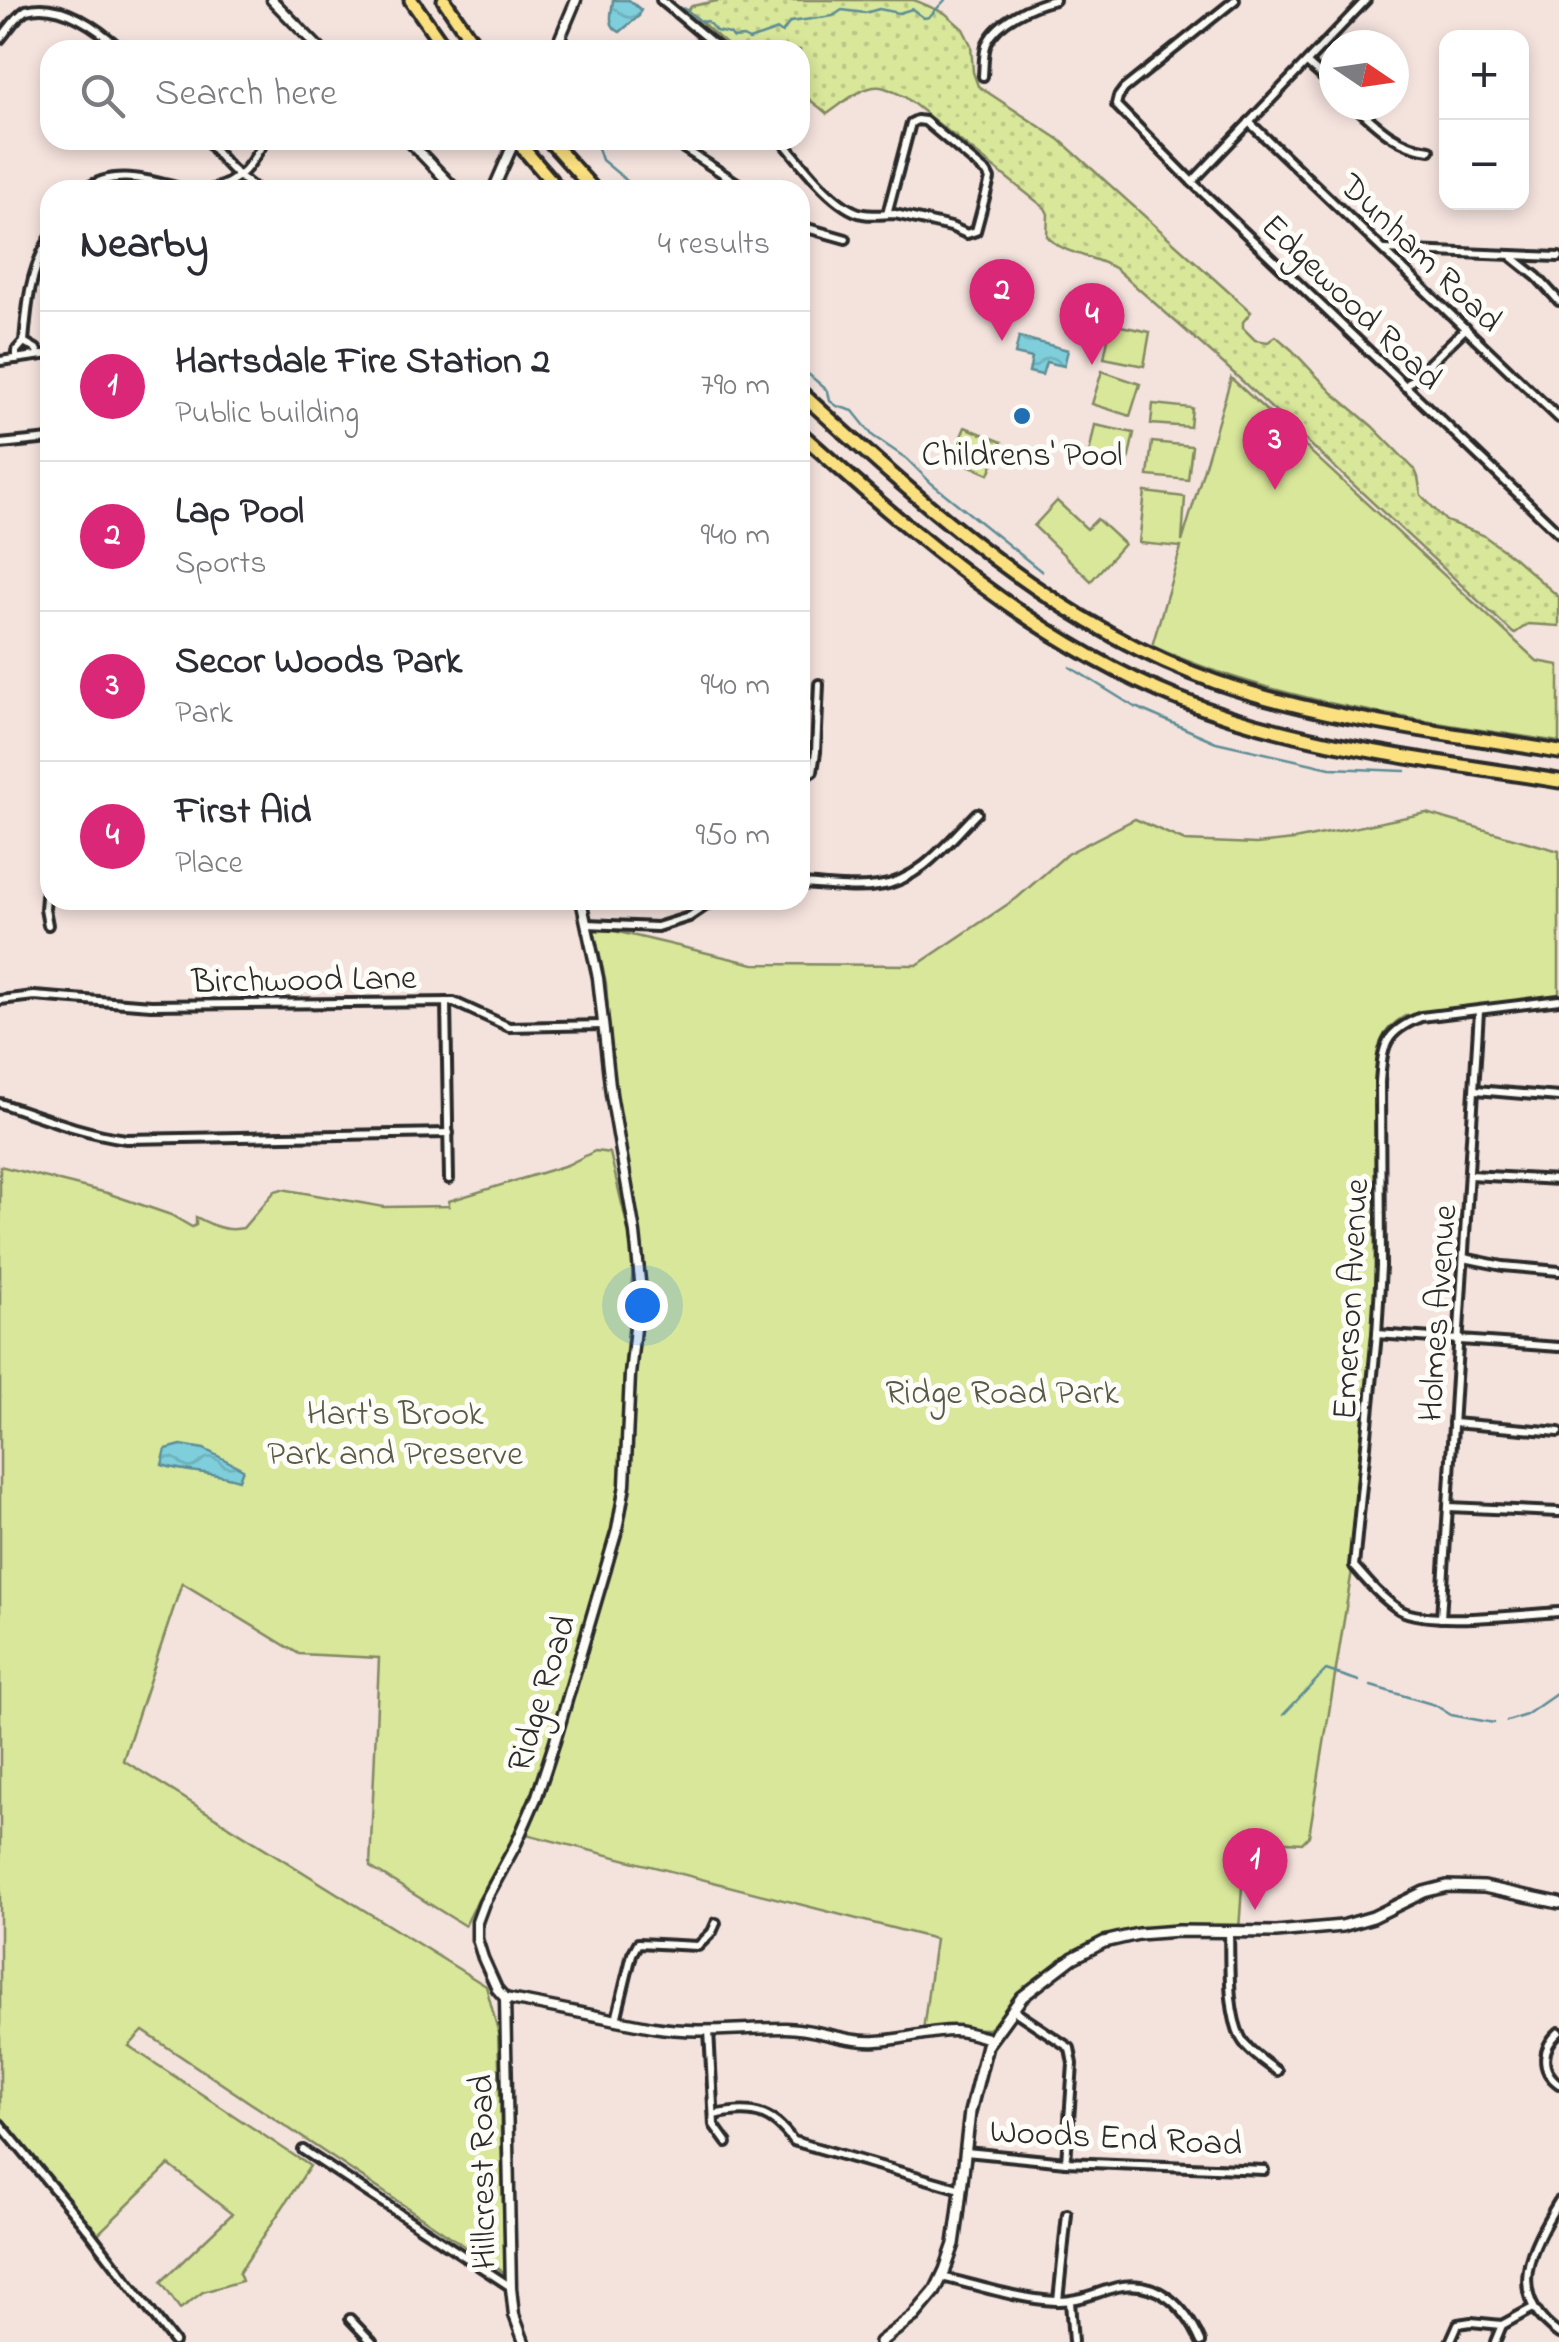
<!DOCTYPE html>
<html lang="en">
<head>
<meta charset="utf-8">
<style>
  :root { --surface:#fff; --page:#f7f7f7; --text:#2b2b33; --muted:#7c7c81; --line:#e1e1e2; --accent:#db2777 }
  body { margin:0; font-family:"Indie Flower",sans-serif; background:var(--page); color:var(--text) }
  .controls { position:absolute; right:30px; top:30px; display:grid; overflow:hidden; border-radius:20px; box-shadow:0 5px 15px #0003 }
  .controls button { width:90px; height:90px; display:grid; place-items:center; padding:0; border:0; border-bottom:2px solid var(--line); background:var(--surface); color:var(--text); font:50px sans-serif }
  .compass { position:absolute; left:1319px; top:30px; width:90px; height:90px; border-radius:50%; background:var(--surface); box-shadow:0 5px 15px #0003; rotate:103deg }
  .you { position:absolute; left:642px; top:1305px; width:35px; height:35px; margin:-25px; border:8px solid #fff; border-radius:50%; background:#1a73e8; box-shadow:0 0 0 15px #1a73e833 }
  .badge { display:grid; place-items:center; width:65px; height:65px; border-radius:50%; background:var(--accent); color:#fff; font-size:32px; font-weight:700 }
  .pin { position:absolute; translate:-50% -82px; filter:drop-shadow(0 2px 5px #0008) }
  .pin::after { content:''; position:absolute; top:52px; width:35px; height:30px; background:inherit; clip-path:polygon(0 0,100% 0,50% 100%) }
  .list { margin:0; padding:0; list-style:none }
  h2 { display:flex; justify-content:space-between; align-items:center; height:130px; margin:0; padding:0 40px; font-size:42px }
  h2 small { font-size:32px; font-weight:400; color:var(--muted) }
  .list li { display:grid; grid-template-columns:65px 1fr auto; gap:30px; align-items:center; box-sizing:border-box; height:150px; padding:0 40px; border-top:2px solid var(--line) }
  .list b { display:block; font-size:38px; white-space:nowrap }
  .list p { margin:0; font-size:32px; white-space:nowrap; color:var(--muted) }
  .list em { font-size:32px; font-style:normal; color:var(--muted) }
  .icon { flex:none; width:55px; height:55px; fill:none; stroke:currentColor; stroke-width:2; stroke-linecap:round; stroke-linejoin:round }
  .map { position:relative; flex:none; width:1559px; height:2342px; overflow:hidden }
  .search { position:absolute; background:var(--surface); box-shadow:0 5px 15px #0003; left:40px; top:40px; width:770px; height:110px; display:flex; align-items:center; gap:25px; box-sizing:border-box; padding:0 35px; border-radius:30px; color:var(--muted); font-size:38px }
  .panel { position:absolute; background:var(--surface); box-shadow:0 5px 15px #0003; left:40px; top:180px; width:770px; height:730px; border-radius:30px }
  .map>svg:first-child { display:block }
</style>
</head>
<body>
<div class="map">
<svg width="1559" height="2342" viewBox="0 0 1559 2342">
  <defs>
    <pattern id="grass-dots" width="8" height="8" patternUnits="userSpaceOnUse" patternTransform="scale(2.5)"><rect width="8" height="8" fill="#d8e79a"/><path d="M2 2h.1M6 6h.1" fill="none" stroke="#bac685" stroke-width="1.8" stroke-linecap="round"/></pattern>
    <pattern id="water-waves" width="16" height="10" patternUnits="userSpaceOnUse" patternTransform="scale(2.5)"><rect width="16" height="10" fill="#7fcedb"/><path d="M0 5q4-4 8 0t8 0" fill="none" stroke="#6eb1bc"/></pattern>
  </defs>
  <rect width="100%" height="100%" fill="#f4e2dd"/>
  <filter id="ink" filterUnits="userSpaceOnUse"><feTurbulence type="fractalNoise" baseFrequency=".01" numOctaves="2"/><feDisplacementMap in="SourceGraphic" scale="20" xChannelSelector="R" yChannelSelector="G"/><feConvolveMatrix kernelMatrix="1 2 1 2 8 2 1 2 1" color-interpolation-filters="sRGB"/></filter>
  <g filter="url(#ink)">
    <path fill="url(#grass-dots)" stroke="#828962" stroke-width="2.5" d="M722,0H914L945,13L963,29L971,45L973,72L978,86L1060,140L1251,312L1243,322V328L1255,340L1268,342L1276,336L1292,350L1333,393L1372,426L1415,470L1418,477L1421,495L1446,521L1483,535L1513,557L1559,597V626L1528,624L1514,634L1227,367L1116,269C1094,255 1063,255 1047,236L1048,214L1045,208L905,97C898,94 888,88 881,87C862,85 842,104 827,114C822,108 804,97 801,92C796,83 800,61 800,50H733L687,10L692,6Z"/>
    <g fill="#d8e79a" stroke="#828962" stroke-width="2.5">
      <polygon points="1111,324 1150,332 1144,366 1104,358"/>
      <polygon points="1102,371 1140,384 1130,416 1092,404"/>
      <path d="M1231,378L1537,661L1559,665V742C1421,720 1280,704 1152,646L1181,547L1139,543L1145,492L1185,497L1182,542Z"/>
      <polygon points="1153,404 1192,408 1190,427 1151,424"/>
      <polygon points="1095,425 1134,433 1127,466 1088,458"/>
      <polygon points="965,427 1002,442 989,474 952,458"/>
      <polygon points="1152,442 1192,446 1188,480 1148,476"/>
      <polygon points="1057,501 1087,529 1097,519 1124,544 1091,581 1034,526"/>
      <path d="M1426,813L1559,851V996L1405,1016C1374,1033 1378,1054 1376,1086L1374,1343L1354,1558L1309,1836L1302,1843L1254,1840L1244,1858L1239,1930L1102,1941L1073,1953L1044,1972L1024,1991L1004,2016L988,2029L958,2028L923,2031L935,1939L526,1834L542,1800L612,1571L630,1493L636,1368L645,1293L635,1210L612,1066L606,983L593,926L754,964L917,965L1017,898L1067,854L1135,819L1185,841L1256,844L1294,840Z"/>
      <path d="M595,1151L610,1153L634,1255L624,1375L623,1455L616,1517L592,1611L541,1769L510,1845L480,1896L465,1926L370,1867L379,1658L299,1654L182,1583L123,1760L486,1986L498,2031L505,2273L143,2031L129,2046L310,2166L239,2273L242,2281L203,2292L180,2309L161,2282L232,2214L169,2165L97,2235L0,2119V1166L107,1193L171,1215L192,1227L196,1225V1217C212,1225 225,1232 243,1228L275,1191L282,1189L384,1207L449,1206V1201L567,1165Z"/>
    </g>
    <g fill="url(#water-waves)" stroke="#5d8d95" stroke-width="2.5">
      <path d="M613,0H629L641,10L639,16L620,32C606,26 612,12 613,0Z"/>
      <polygon points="1019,337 1068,350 1064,366 1046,362 1042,375 1029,372 1032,358 1015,354"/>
      <path d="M181,1445L204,1449L243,1469L239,1480C214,1472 187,1473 162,1465L166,1449Z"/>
    </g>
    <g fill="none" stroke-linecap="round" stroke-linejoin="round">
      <g stroke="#5d8d95" stroke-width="2.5">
        <polyline points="384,0 385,1"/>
        <polyline points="683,8 702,22 707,21 716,31 730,34 733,38 743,37 749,40 778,30 782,33 790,22 833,16 842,10 865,13 879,9 899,13 912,9 924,18 929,17 945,0"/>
        <polyline points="492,44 500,50"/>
        <polyline points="592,140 597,145 602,160 638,190"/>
        <polyline points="800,367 828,391 830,401 837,406 853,411 873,436 907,459 930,482 1041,571"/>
        <polyline points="1070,667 1133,706 1216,742 1330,768 1405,771"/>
        <polyline points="1371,1686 1435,1705 1451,1715 1494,1723"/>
        <polyline points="1283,1715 1326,1670 1359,1681"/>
        <polyline points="1507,1721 1526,1715 1559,1692"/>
      </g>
      <defs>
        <g id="minor">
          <polyline points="661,0 721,50"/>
          <polyline points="1235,0 1124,89 1118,97 1116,105 1192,182 1559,533"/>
          <path d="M0,39C8,30 16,16 26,10C61,0 99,29 122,50"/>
          <polyline points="1307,63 1334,87"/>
          <path d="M983,76C984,65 983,53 987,43C998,20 1032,5 1055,0"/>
          <path d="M1354,105C1377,126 1398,147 1430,150"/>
          <polyline points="1249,122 1559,418"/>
          <path d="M207,140C221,160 236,176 257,190"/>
          <polyline points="671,140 748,190"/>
          <path d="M782,140C800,162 835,209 863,214C873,216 885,214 895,214L951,227L967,234L976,231L990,179L987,173L925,121L917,120L911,123L887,214"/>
          <polyline points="1192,182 1366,0"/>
          <path d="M84,190C114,167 154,181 187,190"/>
          <path d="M210,190C241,182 250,166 265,140"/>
          <polyline points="800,226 846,239"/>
          <polyline points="1385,250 1559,257"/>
          <polyline points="1512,257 1537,277 1559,301"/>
          <path d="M39,355L36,349L24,342C27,305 30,270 50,238"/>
          <polyline points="16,359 16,351 24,342"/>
          <polyline points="0,361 50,354"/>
          <polyline points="1405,387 1466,328"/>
          <polyline points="0,444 50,439"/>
          <polyline points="800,779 813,771 816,752 819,684"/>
          <path d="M800,884C825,885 853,890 878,886C920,881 949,841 977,813"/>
          <polyline points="587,924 657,927 689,917 714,900"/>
          <polyline points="48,925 45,909 50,850"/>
          <polyline points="0,1000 34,996 151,1005 454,1002 509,1027 603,1025"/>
          <path d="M1559,1000L1421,1017C1384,1032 1383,1045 1380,1082L1381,1267L1377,1334L1354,1566C1367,1581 1382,1599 1400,1610C1428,1626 1523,1614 1559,1612"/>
          <polyline points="446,1002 449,1179"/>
          <polyline points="1476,1090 1559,1097"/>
          <path d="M0,1103C42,1117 82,1133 126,1139L449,1133"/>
          <polyline points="1470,1175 1559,1180"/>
          <polyline points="1464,1258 1503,1266 1559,1271"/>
          <polyline points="1377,1334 1559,1347"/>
          <polyline points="1453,1423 1559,1432"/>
          <polyline points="1449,1507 1559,1512"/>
          <polyline points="1441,1618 1479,1011"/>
          <path d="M1229,1932C1230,1962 1227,2011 1241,2038C1248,2051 1265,2062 1277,2071"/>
          <polyline points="1013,2010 1070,2048 1073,2064 1066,2162"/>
          <polyline points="616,2020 632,1954 638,1943 698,1946 712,1932 716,1923"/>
          <polyline points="709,2030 714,2125 727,2143"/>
          <path d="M1559,2032C1542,2047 1539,2070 1559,2084"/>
          <path d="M714,2115C750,2107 771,2110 793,2141L961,2189"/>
          <polyline points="0,2124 88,2230 174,2342"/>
          <polyline points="303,2150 511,2287"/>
          <polyline points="966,2152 1066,2162 1264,2170"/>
          <path d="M1559,2201C1531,2247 1504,2296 1559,2334"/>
          <path d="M942,2277C979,2286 1018,2299 1056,2301C1077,2302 1097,2292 1117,2287C1158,2278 1186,2308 1201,2342"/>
          <polyline points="1058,2301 1067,2214"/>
          <polyline points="1070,2301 1073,2342"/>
          <polyline points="350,2319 372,2342"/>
          <polyline points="1502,2325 1533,2308"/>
          <polyline points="1450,2342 1458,2324 1471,2322 1502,2325 1495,2342"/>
        </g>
        <g id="tertiary">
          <polyline points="272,0 321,50"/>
          <polyline points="555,50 576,0"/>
          <polyline points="408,140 456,190"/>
          <polyline points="493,190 515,140"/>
          <path d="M581,900L598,978L611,1094L635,1233L640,1281L630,1375L625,1485L617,1530L555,1741L537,1796L516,1844L484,1903L477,1922V1939L483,1958L497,1989L505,1998L653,2027C697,2034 741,2028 785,2028C816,2028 846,2043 877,2041C902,2040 928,2031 954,2031C966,2031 979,2036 991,2039"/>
          <polyline points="505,1998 511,2288 514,2315 524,2342"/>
        </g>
        <polyline id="secondary" points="880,2342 914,2316 935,2291 945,2270 954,2244 958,2216 970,2112 987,2045 1022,1997 1073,1958 1104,1942 1138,1934 1178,1931 1276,1932 1342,1926 1373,1917 1424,1892 1447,1886 1484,1887 1559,1903"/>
        <g id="motorway">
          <polyline points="411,0 446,50"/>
          <polyline points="444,0 478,50"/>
          <polyline points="516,140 559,190"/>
          <polyline points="549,140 594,190"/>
          <path d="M800,392C924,505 1055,625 1216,682C1326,720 1444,732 1559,752"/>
          <path d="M800,433C914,535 1035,641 1179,699C1299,747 1432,760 1559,781"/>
        </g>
      </defs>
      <use href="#minor" stroke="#2b2b2b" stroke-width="14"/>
      <use href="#tertiary" stroke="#2b2b2b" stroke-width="15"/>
      <use href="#secondary" stroke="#2b2b2b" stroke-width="16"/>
      <use href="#motorway" stroke="#2b2b2b" stroke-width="19"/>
      <use href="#minor" stroke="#fdfcf7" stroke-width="6"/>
      <use href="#tertiary" stroke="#fdfcf7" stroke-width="8"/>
      <use href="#secondary" stroke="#fdfcf7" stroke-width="9"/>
      <use href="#motorway" stroke="#fbe080" stroke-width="11"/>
    </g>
  </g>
  <circle fill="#1f6fb2" stroke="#fdfcf7" stroke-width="4" cx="1022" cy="416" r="10"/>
  <g text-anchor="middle" stroke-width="10" stroke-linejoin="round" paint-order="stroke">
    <g font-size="35" fill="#2b2b2b" stroke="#fdfcf7">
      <text transform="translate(1422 252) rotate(44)" y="12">Dunham Road</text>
      <text transform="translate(1353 301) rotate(44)" y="12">Edgewood Road</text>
      <text transform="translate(304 978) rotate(-1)" y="12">Birchwood Lane</text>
      <text transform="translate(1349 1299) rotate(-87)" y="12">Emerson Avenue</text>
      <text transform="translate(1436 1313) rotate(-86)" y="12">Holmes Avenue</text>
      <text transform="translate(540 1693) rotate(-73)" y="12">Ridge Road</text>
      <text transform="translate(1116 2136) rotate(3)" y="12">Woods End Road</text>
      <text transform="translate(481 2172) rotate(-91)" y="12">Hillcrest Road</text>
    </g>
    <g font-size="35" fill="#2b2b2b" stroke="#fdfcf7">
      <text x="1022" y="465">Childrens' Pool</text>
    </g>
    <g font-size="35" fill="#565a47" stroke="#fdfcf7">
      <text x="1002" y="1403">Ridge Road Park</text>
      <text x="395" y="1424">Hart's Brook<tspan x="395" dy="40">Park and Preserve</tspan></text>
    </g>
  </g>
</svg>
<div class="controls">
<button>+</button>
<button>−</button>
</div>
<svg class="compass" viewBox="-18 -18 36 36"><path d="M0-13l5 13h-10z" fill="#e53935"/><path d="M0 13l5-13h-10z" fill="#7c7c81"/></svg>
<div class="you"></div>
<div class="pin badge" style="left:1255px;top:1910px">1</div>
<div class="pin badge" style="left:1002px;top:341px">2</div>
<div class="pin badge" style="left:1275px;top:490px">3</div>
<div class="pin badge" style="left:1092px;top:365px">4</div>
<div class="search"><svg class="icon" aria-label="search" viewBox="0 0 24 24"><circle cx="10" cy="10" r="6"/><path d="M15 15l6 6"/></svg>Search here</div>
<section class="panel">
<h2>Nearby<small>4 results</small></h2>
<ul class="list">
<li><span class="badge">1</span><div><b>Hartsdale Fire Station 2</b><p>Public building</p></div><em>790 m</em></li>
<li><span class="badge">2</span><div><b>Lap Pool</b><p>Sports</p></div><em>940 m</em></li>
<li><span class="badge">3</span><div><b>Secor Woods Park</b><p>Park</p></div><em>940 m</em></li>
<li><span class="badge">4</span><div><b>First Aid</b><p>Place</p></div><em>950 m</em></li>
</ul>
</section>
</div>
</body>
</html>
